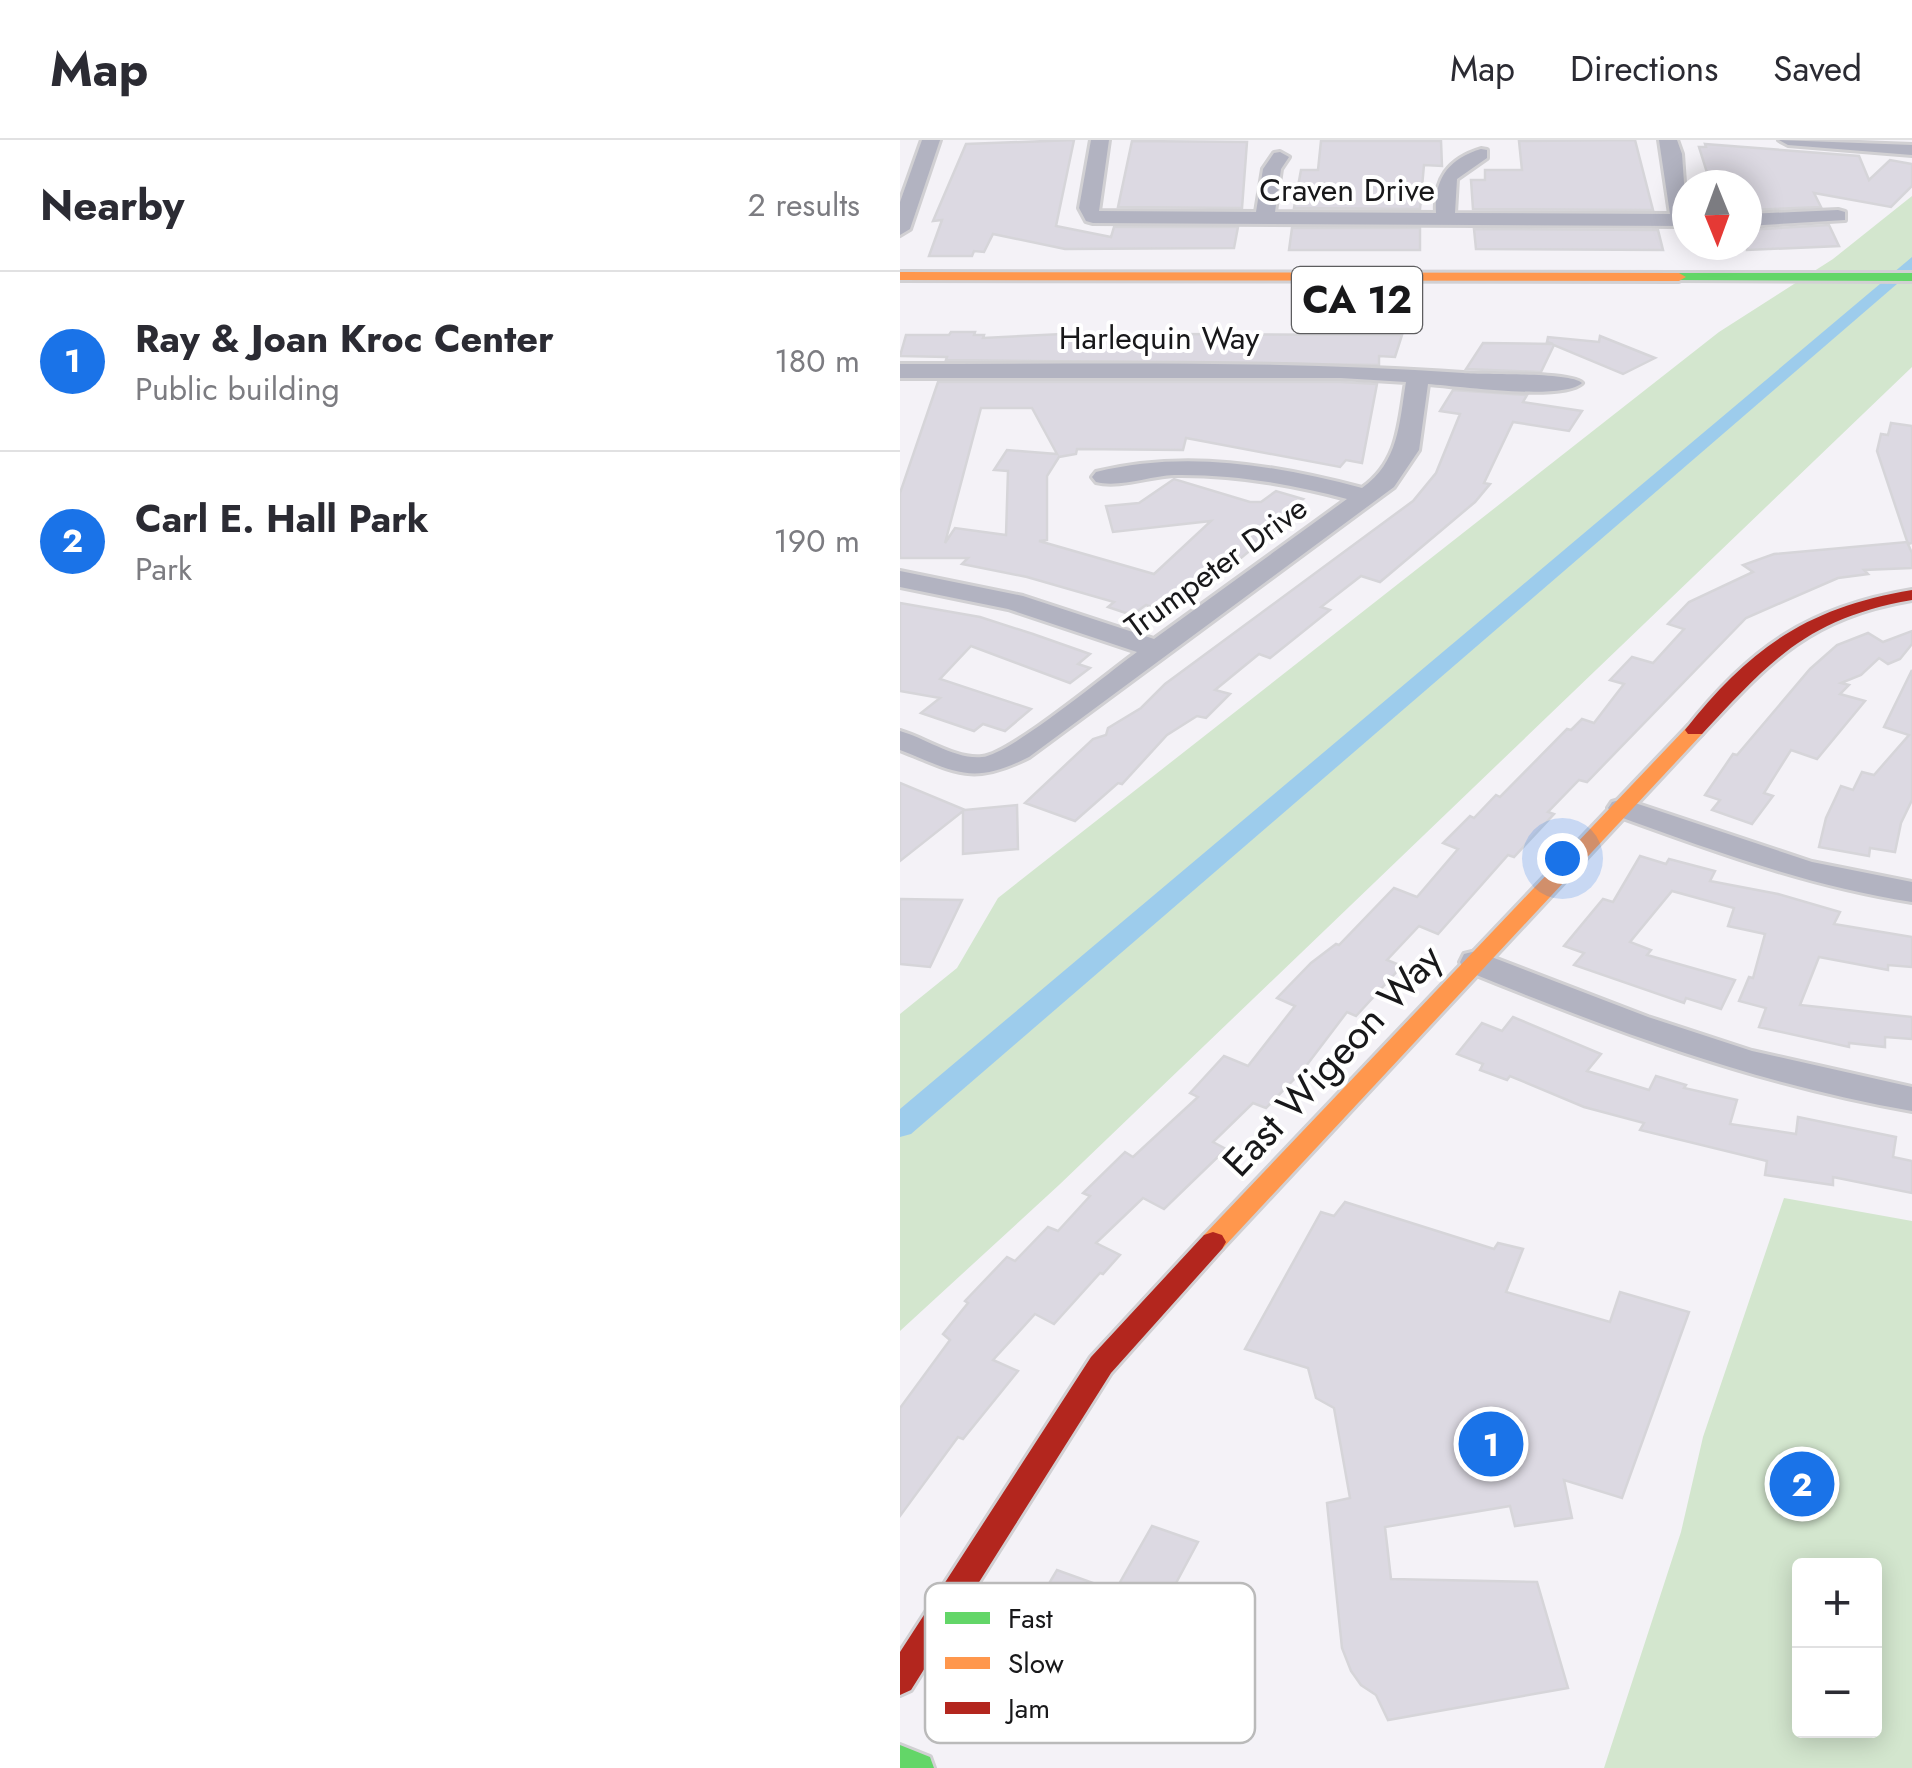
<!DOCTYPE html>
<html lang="en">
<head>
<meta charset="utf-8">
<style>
  :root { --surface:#fff; --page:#f7f7f7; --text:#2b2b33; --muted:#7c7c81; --line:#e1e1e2; --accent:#1a73e8 }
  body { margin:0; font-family:Jost,sans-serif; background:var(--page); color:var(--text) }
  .controls { position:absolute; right:30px; bottom:30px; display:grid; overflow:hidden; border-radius:10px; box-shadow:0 5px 25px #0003 }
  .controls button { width:90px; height:90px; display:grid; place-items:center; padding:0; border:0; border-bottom:2px solid var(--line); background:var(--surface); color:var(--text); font:50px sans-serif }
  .compass { position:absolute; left:772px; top:30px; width:90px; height:90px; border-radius:50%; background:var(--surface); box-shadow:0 5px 25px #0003; rotate:179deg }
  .you { position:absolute; left:662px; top:718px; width:35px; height:35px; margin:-25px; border:8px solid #fff; border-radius:50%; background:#1a73e8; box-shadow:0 0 0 15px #1a73e833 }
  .badge { display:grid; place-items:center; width:65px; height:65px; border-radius:50%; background:var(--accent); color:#fff; font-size:32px; font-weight:700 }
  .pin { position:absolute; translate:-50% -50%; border:5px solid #fff; box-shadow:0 2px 10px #0006 }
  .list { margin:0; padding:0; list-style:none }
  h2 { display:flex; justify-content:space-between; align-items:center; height:130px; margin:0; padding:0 40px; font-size:42px }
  h2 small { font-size:32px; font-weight:400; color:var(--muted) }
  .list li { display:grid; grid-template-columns:65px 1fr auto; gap:30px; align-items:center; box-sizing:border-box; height:180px; padding:0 40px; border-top:2px solid var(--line) }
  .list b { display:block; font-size:38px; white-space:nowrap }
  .list p { margin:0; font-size:32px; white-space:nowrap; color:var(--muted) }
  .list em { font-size:32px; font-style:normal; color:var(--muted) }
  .map { position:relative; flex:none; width:1012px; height:1628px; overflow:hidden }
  header { display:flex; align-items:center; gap:60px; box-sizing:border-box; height:140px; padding:0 50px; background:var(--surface); border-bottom:2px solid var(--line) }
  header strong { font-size:48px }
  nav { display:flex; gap:55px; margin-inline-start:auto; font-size:35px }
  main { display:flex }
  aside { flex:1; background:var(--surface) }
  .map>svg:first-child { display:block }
</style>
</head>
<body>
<header>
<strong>Map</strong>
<nav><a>Map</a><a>Directions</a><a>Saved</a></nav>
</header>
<main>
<aside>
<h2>Nearby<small>2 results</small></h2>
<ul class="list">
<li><span class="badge">1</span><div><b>Ray &amp; Joan Kroc Center</b><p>Public building</p></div><em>180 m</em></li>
<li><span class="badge">2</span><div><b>Carl E. Hall Park</b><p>Park</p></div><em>190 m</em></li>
</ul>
</aside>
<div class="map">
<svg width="1012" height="1628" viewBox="0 0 1012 1628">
  <rect width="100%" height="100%" fill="#f4f2f7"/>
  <g fill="#d3e6ce" fill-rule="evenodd">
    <polygon points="1012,56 1012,227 159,1045 0,1191 0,874 57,828 98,758 819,192 933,119"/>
    <path d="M884,1058L1012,1081V1628H704L781,1392L803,1297ZM899,1426H974V1590H899Z"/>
  </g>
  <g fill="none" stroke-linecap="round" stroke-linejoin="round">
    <polygon fill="#9dccec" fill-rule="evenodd" points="1012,117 1012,131 11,994 0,997 0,969"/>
  </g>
  <g fill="#dcd9e2" stroke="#d6d5d9" stroke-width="2.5" fill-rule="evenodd">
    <polygon points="174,0 156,86 211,97 214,87 338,87 334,108 165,109 93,94 84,112 74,111 72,116 29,116 42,80 33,81 66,4"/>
    <polygon points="735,0 753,70 573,69 571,40 585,40 585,30 622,30 619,1"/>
    <polygon points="232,1 347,2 342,68 218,67"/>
    <polygon points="421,1 541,1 542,26 524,25 520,69 394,68 401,30 418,30"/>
    <polygon points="805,4 959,16 969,40 990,20 1012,24 1012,46 991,67 914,53 921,67 847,70 847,45 810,42 799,7 806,7"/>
    <polygon points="929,85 939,106 847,110 847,90"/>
    <polygon points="392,88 520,88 520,110 389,110"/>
    <polygon points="574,89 758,90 763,110 576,109"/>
    <polygon points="51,192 75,192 74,195 84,195 83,198 182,193 180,201 239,201 240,197 268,194 502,195 495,217 479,216 479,225 46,220 47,217 0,216 6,195 49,195"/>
    <polygon points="700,196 755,218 723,234 654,205 641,232 566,229 583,203 653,204 647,202 648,197 699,202"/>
    <path d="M38,242H441L477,244L462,323L446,320L440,327L286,298L283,310L177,309L176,314L159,317L147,336V400L139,401L254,434L311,381L213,392L206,366L239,363L274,339L350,362H361L376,351L403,359L390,369L398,371L335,423L331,422L263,471L246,465L232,475L208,467L214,462L127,437L62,424L68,418H0V353ZM81,268H132L157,314L107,310L94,330L108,331L106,395L55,388L45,403Z"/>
    <polygon points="553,250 627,255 623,262 682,271 669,291 613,282 584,343 590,344 575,362 480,442 461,436 421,467 430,470 370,518 359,514 315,550 330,554 306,578 297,576 267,595 222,644 218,643 175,681 125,663 193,599 206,595 208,588 241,568 265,544 513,361 536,333 560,274 540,271"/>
    <polygon points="991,283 1012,286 1012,403 1008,404 977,311 981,294 988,295"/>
    <polygon points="1007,402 1012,413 1012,428 964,430 968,434 938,438 846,478 687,642 679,640 648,672 654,674 614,717 608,715 538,794 519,786 487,820 502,826 456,876 447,872 403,930 366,968 353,963 313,1002 326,1009 264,1069 243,1058 196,1103 220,1115 203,1134 200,1133 154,1184 135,1174 93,1220 118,1231 63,1299 58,1297 0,1376 0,1268 50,1200 43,1194 68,1163 65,1161 107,1117 115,1121 148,1087 158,1091 190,1056 183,1053 225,1012 233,1017 298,957 290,953 324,916 348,926 395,866 377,858 411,823 436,804 439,805 494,748 517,757 558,709 543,703 570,676 574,678 596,655 600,657 667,589 671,590 682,579 694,583 724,544 710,540 732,517 753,523 784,489 768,484 789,462 853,432 843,425 874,414"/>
    <polygon points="0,463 80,477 133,494 190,514 178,524 190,528 170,543 71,506 40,539 131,569 105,591 83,584 74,591 21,573 40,558 0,551"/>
    <polygon points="1012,491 1012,504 1000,519 988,524 979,518 961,535 941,543 949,545 940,554 965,561 917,619 891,610 864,653 873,656 852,684 812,670 820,660 805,655 833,614 837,615 910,529 937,505 968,493 983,502"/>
    <polygon points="1012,530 1012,660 1001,683 995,712 970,708 969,716 919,707 926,678 941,646 953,650 962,632 974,635 1009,595 984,587"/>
    <polygon points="0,643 65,670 117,665 118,709 63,714 63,671 0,721"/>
    <polygon points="740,716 766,724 769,719 815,731 810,741 878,754 940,772 934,784 1012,797 1012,827 988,825 988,830 919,817 900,865 1012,877 1012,899 985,897 985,907 949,903 949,907 859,887 866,868 839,861 849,837 853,838 865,794 828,786 834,768 772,751 730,802 751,810 747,815 835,840 821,869 786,858 784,863 674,825 684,813 664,806 703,759 713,762"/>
    <polygon points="0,759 62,760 30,827 0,824"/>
    <polygon points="613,877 701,914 687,931 749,950 756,936 786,945 784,948 837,960 830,984 896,994 898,977 996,997 993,1017 1012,1021 1012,1053 933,1037 933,1045 865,1035 867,1021 740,990 744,983 684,967 610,936 607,940 580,930 583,924 557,914 582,883 602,891"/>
    <polygon points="445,1062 594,1109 598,1103 623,1109 606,1152 710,1182 720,1152 789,1172 722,1358 664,1340 672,1378 615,1386 610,1366 485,1387 491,1439 637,1442 668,1548 488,1580 476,1555 461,1545 451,1531 442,1508 427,1363 450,1358 434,1268 416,1258 408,1228 345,1209 421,1072 434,1076"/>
    <polygon points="252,1386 298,1402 201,1583 91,1541 157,1430 215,1451"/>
  </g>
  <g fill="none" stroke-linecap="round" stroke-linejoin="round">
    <defs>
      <g id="street">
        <polygon points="22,0 40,0 10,89 0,95 0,62"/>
        <path d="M191,0H209L199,71L356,72L363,29L374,13L380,12L389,17L381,29L375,72L536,73C534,39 548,19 581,9L587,10V18L557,39L555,73L770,74L759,0H777L782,14L787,86L193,83L186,81L179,68Z"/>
        <polygon points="879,0 1012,5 1012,15 888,5"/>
        <polygon points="938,70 945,72 945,80 847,86 847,74"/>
        <path d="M0,224C187,224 377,220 563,233C585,235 671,232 682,243C662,261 558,246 528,244L519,310L494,347L129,617C72,646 56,632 0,610V591C25,598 56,620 82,617C110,615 209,532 237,512L108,469L0,447V431L123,456L254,499L447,359C391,344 333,334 274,335C250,336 219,348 196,342L192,337L196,332C285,310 375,325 462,348C499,322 499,284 506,242L441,238H0Z"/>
        <path d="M723,659L912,722L1012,742V762C908,746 811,710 712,674L708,668L712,662Z"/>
        <path d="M576,811L748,877L852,911L1012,947V971C856,944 711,890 564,830L560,822L564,814Z"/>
      </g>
      <g id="fast">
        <polygon points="779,133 1012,133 1012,141 774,140 772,137"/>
        <polygon points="0,1605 30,1617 34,1628 0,1628"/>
      </g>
      <g id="slow">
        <polygon points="0,132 779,133 786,137 779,141 0,140"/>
        <polygon points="795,584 805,590 802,594 322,1109 313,1112 304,1109 300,1102 304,1095 788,586"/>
      </g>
      <g id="jam">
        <path d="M1012,450V460C908,478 871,520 802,594H788L785,590C850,507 909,467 1012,450Z"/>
        <polygon points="313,1092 322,1095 326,1102 322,1109 211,1233 11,1550 0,1555 0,1512 191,1217 304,1095"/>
      </g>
    </defs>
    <use href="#street" stroke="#d1d0d3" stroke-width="6"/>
    <use href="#fast" stroke="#d1d0d3" stroke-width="6"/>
    <use href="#slow" stroke="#d1d0d3" stroke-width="6"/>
    <use href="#jam" stroke="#d1d0d3" stroke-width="6"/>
    <use href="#street" fill="#b2b3c1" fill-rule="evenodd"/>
    <use href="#fast" fill="#63d668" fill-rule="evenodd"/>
    <use href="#slow" fill="#ff974d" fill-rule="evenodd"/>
    <use href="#jam" fill="#b3261e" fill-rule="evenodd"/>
  </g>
  <g text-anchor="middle" stroke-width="8" stroke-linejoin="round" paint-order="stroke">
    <g font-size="32" fill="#18181a" stroke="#fff">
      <text x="447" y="61">Craven Drive</text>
      <text x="259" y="209">Harlequin Way</text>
      <text transform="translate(316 427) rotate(-36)" y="11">Trumpeter Drive</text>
    </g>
    <rect fill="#fff" stroke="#5d5d5f" stroke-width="2.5" x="392" y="127" width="130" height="66" rx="8"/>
    <g font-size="38" font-weight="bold" fill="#18181a">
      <text x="457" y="173">CA 12</text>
    </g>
    <g font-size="40" fill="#18181a" stroke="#fff">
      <text transform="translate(432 920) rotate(-47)" y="14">East Wigeon Way</text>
    </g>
  </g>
  <rect x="25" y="1443" width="330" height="160" rx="15" fill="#fff" stroke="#bababa" stroke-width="2.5"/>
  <rect x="45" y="1472" width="45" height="12" fill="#63d668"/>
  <rect x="45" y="1517" width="45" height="12" fill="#ff974d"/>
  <rect x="45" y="1562" width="45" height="12" fill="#b3261e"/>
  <g font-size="28" fill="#18181a">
    <text x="108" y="1488">Fast</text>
    <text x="108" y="1533">Slow</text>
    <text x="108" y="1578">Jam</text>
  </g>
</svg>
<div class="controls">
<button>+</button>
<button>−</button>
</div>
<svg class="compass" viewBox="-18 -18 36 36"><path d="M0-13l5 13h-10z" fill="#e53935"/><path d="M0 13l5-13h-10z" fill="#7c7c81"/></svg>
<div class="you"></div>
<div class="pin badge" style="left:591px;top:1304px">1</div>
<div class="pin badge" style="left:902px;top:1344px">2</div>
</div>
</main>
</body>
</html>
